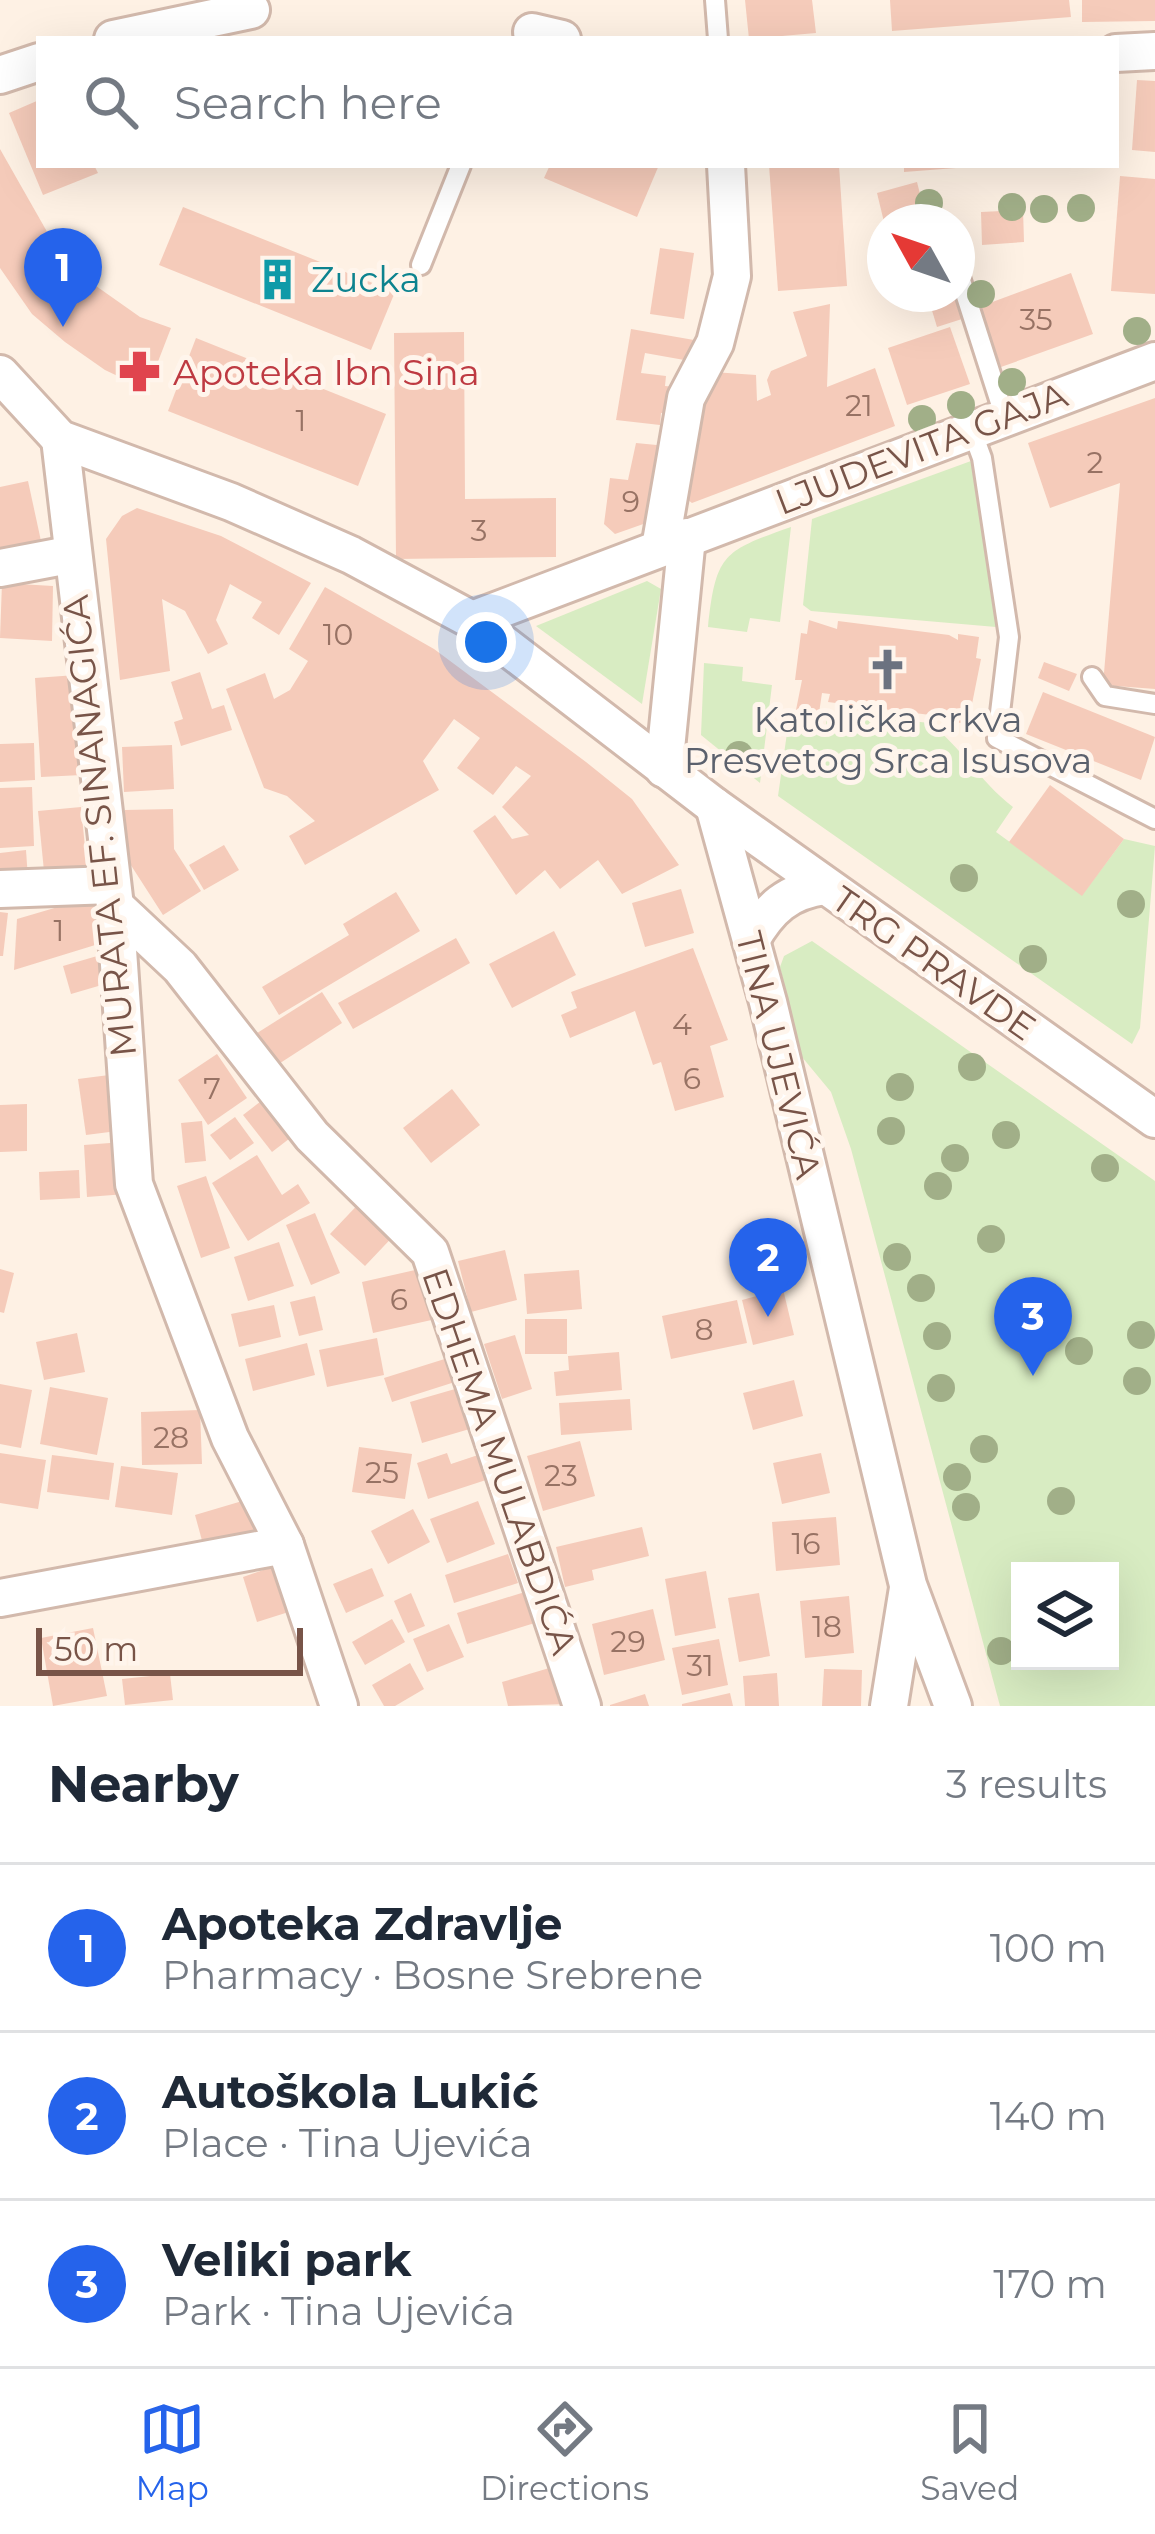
<!DOCTYPE html>
<html lang="en">
<head>
<meta charset="utf-8">
<style>
  :root { --surface:#fff; --page:#f2f2f3; --text:#1f2937; --muted:#747a83; --line:#e0e1e3; --accent:#2563eb }
  body { margin:0; font-family:Montserrat,sans-serif; background:var(--page); color:var(--text) }
  .controls { position:absolute; right:36px; bottom:36px; display:grid; overflow:hidden; border-radius:0px; box-shadow:0 12px 48px #0002 }
  .controls button { width:108px; height:108px; display:grid; place-items:center; padding:0; border:0; border-bottom:3px solid var(--line); background:var(--surface); color:var(--text); font:60px sans-serif }
  .compass { position:absolute; left:867px; top:204px; width:108px; height:108px; border-radius:50%; background:var(--surface); box-shadow:0 12px 48px #0002; rotate:310deg }
  .scale { position:absolute; left:36px; bottom:30px; width:267px; box-sizing:border-box; padding-left:12px; border:6px solid #785448; border-top:0; font-size:33px; line-height:42px; white-space:nowrap; color:#785448; -webkit-text-stroke:9px #fff5ec; paint-order:stroke }
  .you { position:absolute; left:486px; top:642px; width:42px; height:42px; margin:-30px; border:9px solid #fff; border-radius:50%; background:#1a73e8; box-shadow:0 0 0 18px #1a73e833 }
  .badge { display:grid; place-items:center; width:78px; height:78px; border-radius:50%; background:var(--accent); color:#fff; font-size:39px; font-weight:700 }
  .pin { position:absolute; translate:-50% -99px; filter:drop-shadow(0 3px 6px #0008) }
  .pin::after { content:''; position:absolute; top:63px; width:42px; height:36px; background:inherit; clip-path:polygon(0 0,100% 0,50% 100%) }
  .list { margin:0; padding:0; list-style:none }
  h2 { display:flex; justify-content:space-between; align-items:center; height:156px; margin:0; padding:0 48px; font-size:51px }
  h2 small { font-size:39px; font-weight:400; color:var(--muted) }
  .list li { display:grid; grid-template-columns:78px 1fr auto; gap:36px; align-items:center; box-sizing:border-box; height:168px; padding:0 48px; border-top:3px solid var(--line) }
  .list b { display:block; font-size:45px; white-space:nowrap }
  .list p { margin:0; font-size:39px; white-space:nowrap; color:var(--muted) }
  .list em { font-size:39px; font-style:normal; color:var(--muted) }
  .icon { flex:none; width:66px; height:66px; fill:none; stroke:currentColor; stroke-width:2; stroke-linecap:round; stroke-linejoin:round }
  .map { position:relative; flex:none; width:1155px; height:1706px; overflow:hidden }
  .search { position:absolute; background:var(--surface); box-shadow:0 12px 48px #0002; left:36px; right:36px; top:36px; height:132px; display:flex; align-items:center; gap:30px; box-sizing:border-box; padding:0 42px; border-radius:0px; color:var(--muted); font-size:45px }
  .sheet { height:660px; background:var(--surface) }
  nav { display:flex; justify-content:space-around; align-items:center; box-sizing:border-box; height:168px; border-top:3px solid var(--line); background:var(--surface); font-size:33px; color:var(--muted) }
  nav a { display:grid; justify-items:center; gap:6px }
  nav .on { color:var(--accent) }
  .map>svg:first-child { display:block }
</style>
</head>
<body>
<div class="map">
<svg width="1155" height="1706" viewBox="0 0 1155 1706">
  <rect width="100%" height="100%" fill="#fef1e4"/>
  <g fill="#d8ecc2" fill-rule="evenodd">
    <polygon points="971,461 996,627 811,611 803,605 812,519"/>
    <path d="M791,527L780,622L750,618L747,632L708,627C716,554 723,551 791,527Z"/>
    <polygon points="647,581 661,589 642,704 536,626"/>
    <polygon points="704,663 743,667 742,681 772,685 760,783 701,735"/>
    <path d="M828,711L929,723C961,746 981,783 1013,807L996,832L1082,895L1124,839L1155,846L1140,1028L1132,1044L778,796L788,726L825,731Z"/>
    <path d="M812,941L1155,1181V1706H1000L851,1149L831,1092L802,1057L780,967L784,956ZM1020,1571H1110V1661H1020Z"/>
  </g>
  <g fill="#f5cbba">
    <polygon points="745,0 812,0 816,33 749,39"/>
    <polygon points="890,0 1069,0 1071,17 892,31"/>
    <polygon points="1082,0 1155,0 1155,21 1082,22"/>
    <polygon points="1137,80 1155,81 1155,152 1132,150"/>
    <polygon points="39,100 39,165 94,165 98,173 43,195 9,113"/>
    <polygon points="0,149 54,244 79,274 140,317 171,328 147,390 105,370 65,342 32,314 0,268"/>
    <polygon points="550,165 659,165 637,217 544,178"/>
    <polygon points="769,165 839,165 847,286 778,291"/>
    <polygon points="904,165 955,165 956,168 904,172"/>
    <polygon points="1120,176 1155,179 1155,294 1111,291"/>
    <polygon points="917,182 927,222 884,222 877,193"/>
    <polygon points="183,207 395,292 371,350 159,265"/>
    <polygon points="1023,210 1024,242 982,245 981,212"/>
    <polygon points="660,248 694,253 684,319 650,314"/>
    <polygon points="1071,273 1093,334 1001,367 979,307"/>
    <polygon points="927,294 955,294 962,319 937,327"/>
    <polygon points="830,304 827,387 875,368 895,426 692,503 679,493 713,372 756,375 757,401 771,395 767,380 771,371 807,356 793,312"/>
    <polygon points="950,327 970,384 907,405 888,348"/>
    <polygon points="631,329 694,340 690,361 645,353 641,373 666,376 665,386 676,387 673,414 661,413 660,425 616,420"/>
    <polygon points="464,332 465,499 556,498 556,557 396,559 394,333"/>
    <polygon points="196,338 386,414 358,486 168,411"/>
    <polygon points="1155,398 1155,689 1103,685 1120,483 1050,508 1028,443"/>
    <polygon points="636,443 667,446 649,522 615,534 604,524 610,478 628,480"/>
    <polygon points="28,481 41,541 0,549 0,487"/>
    <polygon points="137,508 221,536 311,583 279,635 252,618 262,602 230,584 216,620 228,644 208,654 185,611 162,599 170,671 120,680 106,539 122,516"/>
    <polygon points="2,583 53,586 52,641 0,638"/>
    <polygon points="325,587 434,649 586,762 632,799 679,865 622,894 598,860 560,889 545,870 516,895 473,831 495,815 512,839 529,835 502,807 531,776 516,766 493,795 457,768 480,738 454,719 423,761 439,790 305,865 289,836 315,821 287,796 264,788 226,689 265,673 274,699 290,690 308,661 289,649"/>
    <polygon points="809,620 837,629 838,621 949,635 958,640 958,634 979,637 976,658 981,659 968,724 947,721 948,713 939,712 938,716 828,702 830,694 822,693 819,713 796,710 802,680 795,680 801,633 807,634"/>
    <polygon points="1044,662 1077,674 1069,691 1038,678"/>
    <polygon points="200,672 212,709 224,705 232,730 181,746 174,722 183,719 171,682"/>
    <polygon points="76,675 82,775 41,777 35,678"/>
    <polygon points="1043,692 1155,737 1141,780 1026,734"/>
    <polygon points="34,743 35,780 0,782 0,744"/>
    <polygon points="172,745 174,789 124,792 122,747"/>
    <polygon points="1050,785 1124,839 1082,896 1009,842"/>
    <polygon points="32,787 34,846 0,848 0,788"/>
    <polygon points="81,807 88,877 45,881 38,811"/>
    <polygon points="173,809 174,849 201,891 163,915 125,856 125,810"/>
    <polygon points="224,845 239,870 204,890 189,865"/>
    <polygon points="26,850 28,879 0,882 0,853"/>
    <polygon points="681,889 694,933 645,947 632,903"/>
    <polygon points="396,892 420,931 279,1015 262,987 349,935 343,924"/>
    <polygon points="92,897 105,942 14,970 17,919"/>
    <polygon points="0,912 8,913 3,956 0,956"/>
    <polygon points="554,931 576,975 512,1008 489,964"/>
    <polygon points="456,938 470,963 353,1029 338,1003"/>
    <polygon points="693,948 728,1040 710,1046 724,1097 675,1111 661,1062 653,1065 635,1011 570,1038 561,1015 577,1008 571,992"/>
    <polygon points="104,954 112,982 71,994 63,966"/>
    <polygon points="322,992 342,1023 274,1067 254,1035"/>
    <polygon points="217,1054 247,1098 208,1125 178,1080"/>
    <polygon points="117,1074 125,1130 86,1135 78,1079"/>
    <polygon points="452,1089 480,1125 431,1163 403,1128"/>
    <polygon points="269,1095 298,1132 272,1152 243,1115"/>
    <polygon points="27,1104 27,1151 0,1152 0,1105"/>
    <polygon points="235,1117 254,1143 230,1160 210,1135"/>
    <polygon points="202,1121 206,1161 185,1163 181,1123"/>
    <polygon points="123,1142 126,1194 87,1197 84,1145"/>
    <polygon points="257,1155 282,1195 298,1184 310,1203 248,1241 212,1183"/>
    <polygon points="79,1170 80,1198 40,1200 39,1172"/>
    <polygon points="206,1176 230,1248 201,1258 177,1186"/>
    <polygon points="366,1196 401,1228 365,1266 330,1234"/>
    <polygon points="315,1213 340,1273 311,1285 286,1225"/>
    <polygon points="279,1242 294,1286 248,1301 234,1257"/>
    <polygon points="505,1250 517,1300 471,1312 458,1261"/>
    <polygon points="424,1268 436,1319 373,1333 362,1282"/>
    <polygon points="0,1269 14,1273 4,1313 0,1312"/>
    <polygon points="579,1270 582,1309 527,1314 524,1274"/>
    <polygon points="783,1289 794,1335 753,1345 742,1300"/>
    <polygon points="315,1296 323,1330 299,1336 290,1302"/>
    <polygon points="737,1300 747,1343 671,1359 662,1316"/>
    <polygon points="274,1305 281,1337 239,1347 231,1314"/>
    <rect x="525" y="1319" width="42" height="35"/>
    <polygon points="77,1333 85,1372 44,1380 36,1342"/>
    <polygon points="515,1335 532,1389 502,1399 484,1344"/>
    <polygon points="377,1338 384,1375 327,1387 319,1350"/>
    <polygon points="307,1343 315,1375 253,1391 245,1359"/>
    <polygon points="619,1352 622,1390 556,1396 554,1372 569,1370 568,1356"/>
    <polygon points="451,1357 458,1381 392,1402 384,1378"/>
    <polygon points="794,1380 803,1416 753,1430 743,1393"/>
    <polygon points="0,1384 32,1390 21,1448 0,1444"/>
    <polygon points="50,1387 108,1398 97,1455 40,1444"/>
    <polygon points="462,1387 473,1428 422,1443 410,1402"/>
    <polygon points="630,1399 632,1430 561,1435 559,1403"/>
    <polygon points="200,1410 202,1464 142,1465 141,1412"/>
    <polygon points="580,1441 595,1496 543,1511 527,1456"/>
    <polygon points="359,1447 412,1454 405,1499 352,1492"/>
    <polygon points="0,1453 46,1460 38,1509 0,1503"/>
    <polygon points="447,1453 451,1464 481,1454 489,1479 428,1499 417,1463"/>
    <polygon points="821,1453 830,1493 782,1504 773,1463"/>
    <polygon points="52,1455 114,1463 109,1500 47,1492"/>
    <polygon points="121,1466 178,1473 172,1515 115,1507"/>
    <polygon points="249,1499 261,1539 206,1555 195,1515"/>
    <polygon points="478,1501 495,1544 447,1563 430,1519"/>
    <polygon points="413,1509 430,1542 388,1564 371,1531"/>
    <polygon points="836,1517 840,1565 776,1571 772,1522"/>
    <polygon points="642,1527 649,1556 592,1570 594,1580 565,1587 556,1547"/>
    <polygon points="508,1554 518,1583 454,1603 445,1575"/>
    <polygon points="280,1564 295,1610 257,1622 243,1577"/>
    <polygon points="372,1568 384,1596 346,1613 333,1584"/>
    <polygon points="706,1571 716,1628 675,1636 665,1579"/>
    <polygon points="528,1591 538,1622 467,1644 457,1613"/>
    <polygon points="411,1593 425,1626 408,1633 394,1601"/>
    <polygon points="759,1593 770,1656 739,1662 728,1598"/>
    <polygon points="849,1596 854,1653 805,1658 800,1601"/>
    <polygon points="653,1609 665,1660 604,1675 592,1624"/>
    <polygon points="392,1619 405,1642 365,1665 352,1642"/>
    <polygon points="449,1624 464,1657 427,1672 413,1639"/>
    <polygon points="93,1628 107,1696 53,1706 41,1638"/>
    <polygon points="719,1639 728,1685 682,1695 672,1648"/>
    <polygon points="410,1663 424,1689 395,1706 384,1706 372,1685"/>
    <polygon points="556,1666 567,1704 508,1706 502,1682"/>
    <polygon points="824,1669 862,1670 861,1706 822,1706"/>
    <polygon points="777,1673 779,1706 745,1706 743,1676"/>
    <polygon points="170,1674 173,1700 125,1705 122,1679"/>
    <polygon points="730,1693 733,1706 682,1706 682,1704"/>
    <polygon points="645,1694 649,1706 610,1706 610,1705"/>
  </g>
  <g fill="none" stroke-linecap="round" stroke-linejoin="round">
    <defs>
      <g id="service">
        <polyline points="715,0 718,39"/>
        <polyline points="421,265 461,165"/>
        <polyline points="957,268 1004,415"/>
        <polyline points="971,428 982,458 1009,637 997,738 1155,819"/>
        <polyline points="1092,677 1105,696 1155,704"/>
      </g>
      <g id="minor">
        <polyline points="532,32 562,39"/>
        <polyline points="113,39 251,10"/>
        <polyline points="1116,53 1155,51"/>
        <polyline points="0,75 39,62"/>
        <polyline points="0,374 60,439 231,502 351,555 472,620 714,806 1155,1119"/>
        <polyline points="60,439 115,906 134,1184 230,1438 285,1545 339,1706"/>
        <polyline points="660,548 686,398 715,343 732,276 726,165"/>
        <polyline points="0,568 69,555"/>
        <polyline points="472,620 1155,361"/>
        <polyline points="664,769 687,537"/>
        <polyline points="714,806 768,1002 908,1585 953,1706"/>
        <polyline points="0,889 112,885"/>
        <polyline points="115,906 180,967 312,1136 430,1252 582,1706"/>
        <path d="M751,940C769,908 788,891 825,886"/>
        <polyline points="0,1598 285,1545"/>
        <polyline points="889,1706 908,1588"/>
      </g>
    </defs>
    <use href="#service" stroke="#d2b9ac" stroke-width="24"/>
    <use href="#minor" stroke="#d2b9ac" stroke-width="42"/>
    <use href="#service" stroke="#fff" stroke-width="18"/>
    <use href="#minor" stroke="#fff" stroke-width="36"/>
  </g>
  <g fill="#a1af88">
    <circle cx="929" cy="203" r="14"/>
    <circle cx="1012" cy="207" r="14"/>
    <circle cx="1081" cy="208" r="14"/>
    <circle cx="1044" cy="209" r="14"/>
    <circle cx="981" cy="294" r="14"/>
    <circle cx="1137" cy="331" r="14"/>
    <circle cx="1012" cy="382" r="14"/>
    <circle cx="961" cy="405" r="14"/>
    <circle cx="922" cy="419" r="14"/>
    <circle cx="739" cy="755" r="14"/>
    <circle cx="964" cy="878" r="14"/>
    <circle cx="1131" cy="904" r="14"/>
    <circle cx="1033" cy="959" r="14"/>
    <circle cx="972" cy="1067" r="14"/>
    <circle cx="900" cy="1087" r="14"/>
    <circle cx="891" cy="1131" r="14"/>
    <circle cx="1006" cy="1135" r="14"/>
    <circle cx="955" cy="1158" r="14"/>
    <circle cx="1105" cy="1168" r="14"/>
    <circle cx="938" cy="1186" r="14"/>
    <circle cx="991" cy="1239" r="14"/>
    <circle cx="897" cy="1257" r="14"/>
    <circle cx="921" cy="1288" r="14"/>
    <circle cx="1141" cy="1335" r="14"/>
    <circle cx="937" cy="1336" r="14"/>
    <circle cx="1079" cy="1351" r="14"/>
    <circle cx="1137" cy="1381" r="14"/>
    <circle cx="941" cy="1388" r="14"/>
    <circle cx="984" cy="1449" r="14"/>
    <circle cx="957" cy="1477" r="14"/>
    <circle cx="1061" cy="1501" r="14"/>
    <circle cx="966" cy="1507" r="14"/>
    <circle cx="1001" cy="1651" r="14"/>
  </g>
  <defs>
    <symbol id="building-bare" viewBox="-9 -9 18 18"><path d="M-4-6H4V6H1V3H-1V6H-4ZM-2.5-4.3h1.7v1.8h-1.7ZM.8-4.3h1.7v1.8H.8ZM-2.5-1h1.7V.8h-1.7ZM.8-1h1.7V.8H.8Z" fill="#0f9aa8" stroke="#fff5ec" stroke-width="2.5" paint-order="stroke"/></symbol>
    <symbol id="pharmacy-bare" viewBox="-9 -9 18 18"><path d="M-2-6h4v4h4v4h-4v4h-4v-4h-4v-4h4Z" fill="#e0444e" stroke="#fff5ec" stroke-width="2.5" paint-order="stroke"/></symbol>
    <symbol id="church-bare" viewBox="-9 -9 18 18"><path d="M-1.2-6h2.4v3.5h3.3v2.4h-3.3V6h-2.4V-.1h-3.3v-2.4h3.3Z" fill="#6b7280" stroke="#fff5ec" stroke-width="2.5" paint-order="stroke"/></symbol>
  </defs>
  <g fill-rule="evenodd">
    <use href="#building-bare" x="248" y="250" width="59" height="59"/>
    <use href="#pharmacy-bare" x="110" y="342" width="59" height="59"/>
    <use href="#church-bare" x="858" y="640" width="59" height="59"/>
  </g>
  <g text-anchor="middle" stroke-width="10" stroke-linejoin="round" paint-order="stroke">
    <g font-size="30" fill="#977264">
      <text x="1036" y="330">35</text>
      <text x="859" y="416">21</text>
      <text x="301" y="431">1</text>
      <text x="1095" y="473">2</text>
      <text x="631" y="512">9</text>
      <text x="479" y="541">3</text>
      <text x="338" y="645">10</text>
      <text x="59" y="941">1</text>
      <text x="682" y="1035">4</text>
      <text x="692" y="1089">6</text>
      <text x="212" y="1099">7</text>
      <text x="399" y="1310">6</text>
      <text x="704" y="1340">8</text>
      <text x="171" y="1448">28</text>
      <text x="382" y="1483">25</text>
      <text x="561" y="1486">23</text>
      <text x="806" y="1554">16</text>
      <text x="827" y="1637">18</text>
      <text x="628" y="1652">29</text>
      <text x="700" y="1676">31</text>
    </g>
    <g font-size="36" fill="#0d838f" stroke="#fff5ec" text-anchor="start">
      <text x="311" y="292">Zucka</text>
    </g>
    <g font-size="36" fill="#be3a42" stroke="#fff5ec" text-anchor="start">
      <text x="173" y="385">Apoteka Ibn Sina</text>
    </g>
    <g font-size="36" fill="#785448" stroke="#fff5ec">
      <text transform="translate(921 448) rotate(-21)" y="13">LJUDEVITA GAJA</text>
      <text transform="translate(99 826) rotate(-96)" y="13">MURATA EF. SINANAGIĆA</text>
      <text transform="translate(934 963) rotate(35)" y="13">TRG PRAVDE</text>
      <text transform="translate(779 1055) rotate(76)" y="13">TINA UJEVIĆA</text>
      <text transform="translate(500 1461) rotate(71)" y="13">EDHEMA MULABDIĆA</text>
    </g>
    <g font-size="36" fill="#5b616d" stroke="#fff5ec">
      <text x="888" y="732">Katolička crkva<tspan x="888" dy="41">Presvetog Srca Isusova</tspan></text>
    </g>
  </g>
</svg>
<div class="controls">
<button><svg class="icon" aria-label="layers" viewBox="0 0 24 24"><path d="M12 4l9 5-9 5-9-5zM3 14l9 5 9-5"/></svg></button>
</div>
<svg class="compass" viewBox="-18 -18 36 36"><path d="M0-13l5 13h-10z" fill="#e53935"/><path d="M0 13l5-13h-10z" fill="#747a83"/></svg>
<div class="scale">50 m</div>
<div class="you"></div>
<div class="pin badge" style="left:63px;top:327px">1</div>
<div class="pin badge" style="left:768px;top:1317px">2</div>
<div class="pin badge" style="left:1033px;top:1376px">3</div>
<div class="search"><svg class="icon" aria-label="search" viewBox="0 0 24 24"><circle cx="10" cy="10" r="6"/><path d="M15 15l6 6"/></svg>Search here</div>
</div>
<section class="sheet">
<h2>Nearby<small>3 results</small></h2>
<ul class="list">
<li><span class="badge">1</span><div><b>Apoteka Zdravlje</b><p>Pharmacy · Bosne Srebrene</p></div><em>100 m</em></li>
<li><span class="badge">2</span><div><b>Autoškola Lukić</b><p>Place · Tina Ujevića</p></div><em>140 m</em></li>
<li><span class="badge">3</span><div><b>Veliki park</b><p>Park · Tina Ujevića</p></div><em>170 m</em></li>
</ul>
</section>
<nav>
<a class="on"><svg class="icon" aria-label="map" viewBox="0 0 24 24"><path d="M3 6l6-2 6 2 6-2v14l-6 2-6-2-6 2zM9 4v14M15 6v14"/></svg>Map</a>
<a><svg class="icon" aria-label="directions" viewBox="0 0 24 24"><path d="M12 3l9 9-9 9-9-9zM9 14v-3h6M13 9l2 2-2 2"/></svg>Directions</a>
<a><svg class="icon" aria-label="saved" viewBox="0 0 24 24"><path d="M7 4h10v16l-5-4-5 4z"/></svg>Saved</a>
</nav>
</body>
</html>
